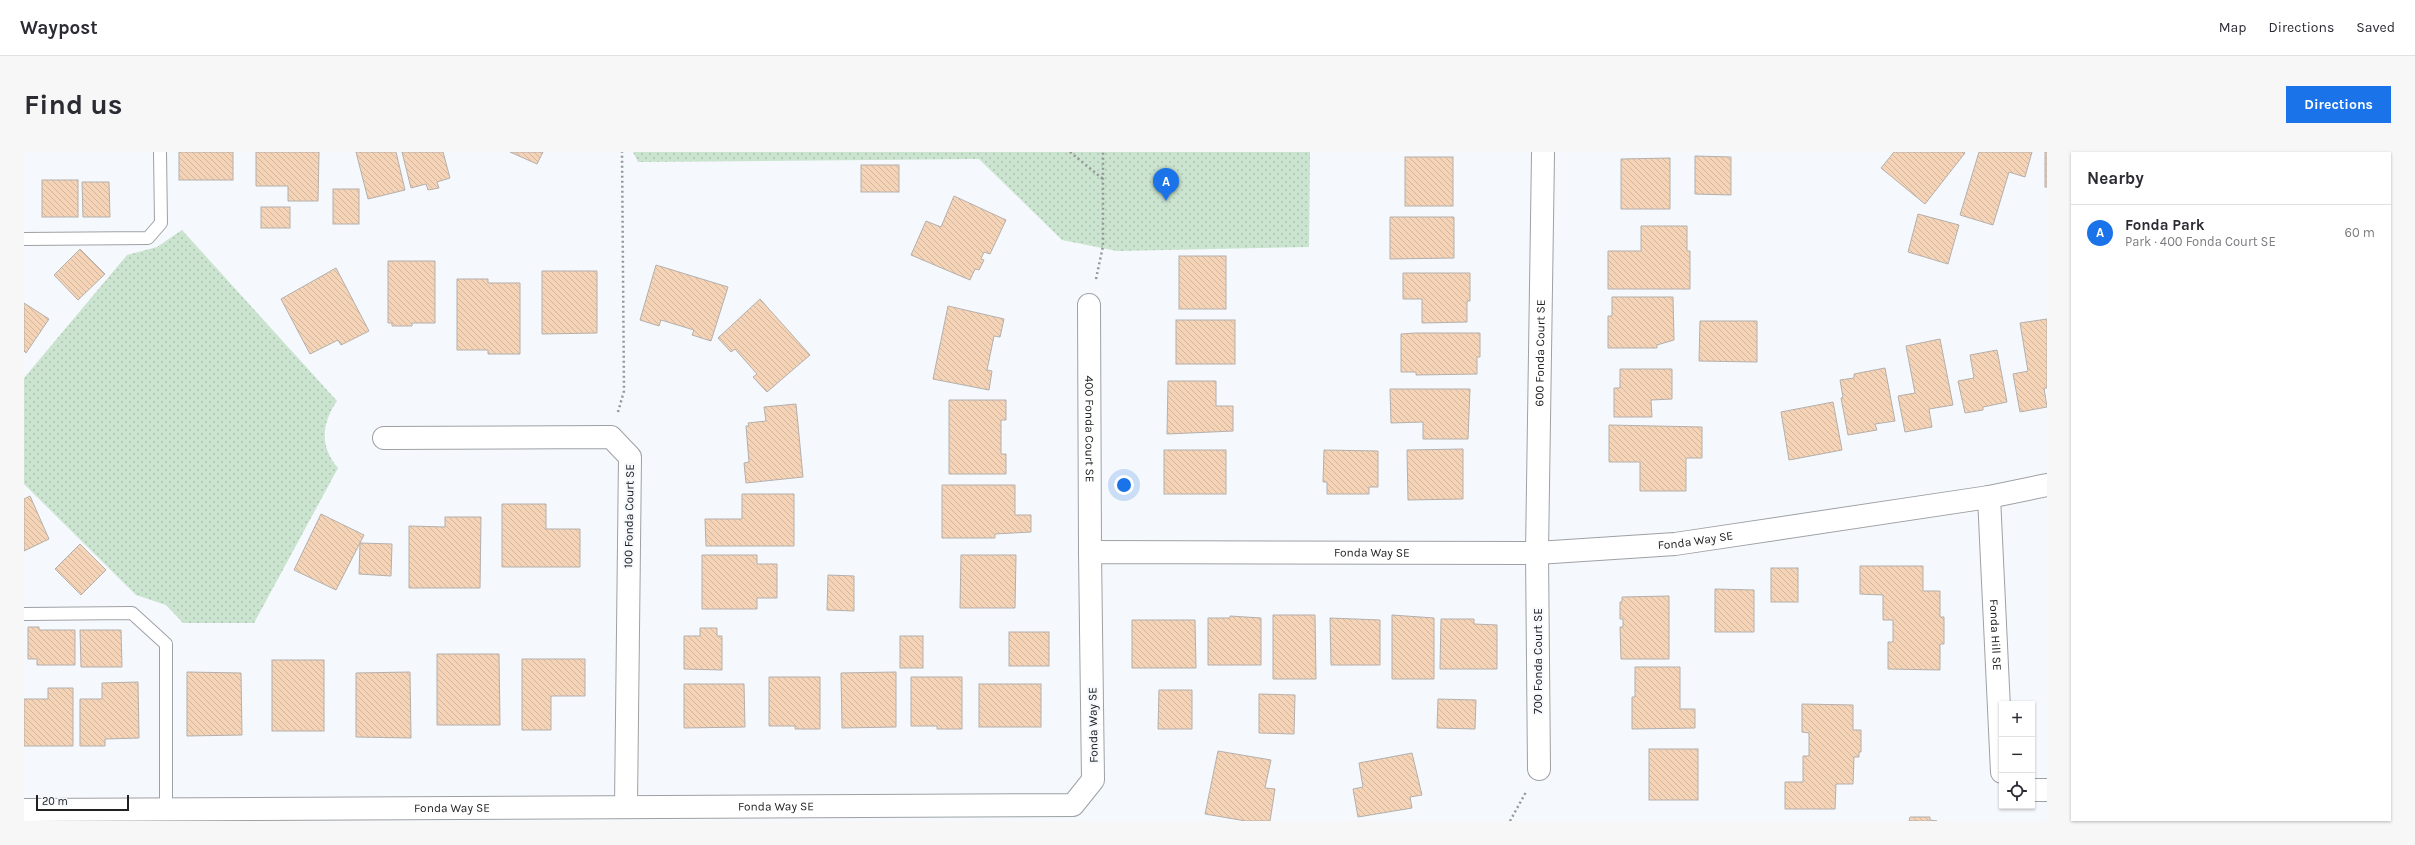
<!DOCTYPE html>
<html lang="en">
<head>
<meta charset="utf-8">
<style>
  :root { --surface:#fff; --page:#f7f7f7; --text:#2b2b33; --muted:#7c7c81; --line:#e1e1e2; --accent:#1a73e8 }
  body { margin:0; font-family:Karla,sans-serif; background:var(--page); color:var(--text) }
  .controls { position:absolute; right:12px; bottom:12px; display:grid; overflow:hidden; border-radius:0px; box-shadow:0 1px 3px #0004 }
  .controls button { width:36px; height:36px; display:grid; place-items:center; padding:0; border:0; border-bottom:1px solid var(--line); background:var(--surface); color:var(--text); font:20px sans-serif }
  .scale { position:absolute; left:12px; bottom:10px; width:93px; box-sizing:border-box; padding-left:4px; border:2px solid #202122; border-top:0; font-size:11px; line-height:14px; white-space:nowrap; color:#202122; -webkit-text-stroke:3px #f5f8fc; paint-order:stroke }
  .you { position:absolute; left:1100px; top:333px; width:14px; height:14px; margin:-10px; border:3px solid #fff; border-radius:50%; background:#1a73e8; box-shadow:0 0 0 6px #1a73e833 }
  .badge { display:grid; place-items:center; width:26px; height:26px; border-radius:50%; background:var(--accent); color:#fff; font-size:13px; font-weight:700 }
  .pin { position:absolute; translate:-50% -33px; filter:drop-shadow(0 1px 2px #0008) }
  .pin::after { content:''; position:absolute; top:21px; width:14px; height:12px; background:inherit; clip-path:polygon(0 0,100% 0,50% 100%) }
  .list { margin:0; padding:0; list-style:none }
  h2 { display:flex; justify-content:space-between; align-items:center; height:52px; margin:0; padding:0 16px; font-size:17px }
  h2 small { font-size:13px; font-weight:400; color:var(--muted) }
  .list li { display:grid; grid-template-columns:26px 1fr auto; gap:12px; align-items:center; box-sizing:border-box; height:56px; padding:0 16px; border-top:1px solid var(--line) }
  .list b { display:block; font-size:15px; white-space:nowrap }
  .list p { margin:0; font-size:13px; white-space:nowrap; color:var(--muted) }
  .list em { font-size:13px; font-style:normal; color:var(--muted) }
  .icon { flex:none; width:22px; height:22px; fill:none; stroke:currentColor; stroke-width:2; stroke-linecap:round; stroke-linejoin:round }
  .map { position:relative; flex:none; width:2023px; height:669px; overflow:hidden; border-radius:0px }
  header { display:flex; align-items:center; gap:24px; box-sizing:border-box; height:56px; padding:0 20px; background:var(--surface); border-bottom:1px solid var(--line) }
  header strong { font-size:19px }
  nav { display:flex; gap:22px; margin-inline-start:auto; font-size:14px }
  .intro { display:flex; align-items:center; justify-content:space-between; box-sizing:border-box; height:96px; padding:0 24px }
  h1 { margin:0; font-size:28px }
  .button { padding:10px 18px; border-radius:0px; background:var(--accent); color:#fff; font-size:14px; font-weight:700 }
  main { display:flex; gap:24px; padding:0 24px }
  aside { flex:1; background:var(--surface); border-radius:0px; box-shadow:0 1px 3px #0004 }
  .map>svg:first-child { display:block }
</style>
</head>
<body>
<header>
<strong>Waypost</strong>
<nav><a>Map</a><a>Directions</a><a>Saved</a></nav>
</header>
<div class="intro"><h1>Find us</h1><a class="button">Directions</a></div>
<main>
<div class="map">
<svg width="2023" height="669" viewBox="0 0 2023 669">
  <defs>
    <pattern id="park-dots" width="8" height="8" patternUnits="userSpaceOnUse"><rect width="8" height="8" fill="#cae4cf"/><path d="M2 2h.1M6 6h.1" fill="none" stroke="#adc3b1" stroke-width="1.8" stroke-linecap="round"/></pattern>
    <pattern id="building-back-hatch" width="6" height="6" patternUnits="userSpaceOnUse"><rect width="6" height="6" fill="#f5d3b7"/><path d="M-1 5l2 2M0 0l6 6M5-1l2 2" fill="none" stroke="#d2b59d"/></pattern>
  </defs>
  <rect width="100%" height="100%" fill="#f5f8fc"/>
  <g fill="url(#park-dots)">
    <polygon points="609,0 1286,0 1285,95 1093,99 1038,88 955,7 614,10"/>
    <path d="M158,78L313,249C297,272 296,295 314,316L230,471H159L142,453L112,443L0,332V226L103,103L133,95Z"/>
  </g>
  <g fill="url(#building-back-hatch)" stroke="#b4b0ad">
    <rect x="155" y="0" width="54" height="28"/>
    <polygon points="232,0 295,0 294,49 264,49 264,34 232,34"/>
    <polygon points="332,0 372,0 381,38 344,47"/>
    <polygon points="378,0 419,0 426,26 413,30 415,36 404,38 402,32 387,36"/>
    <polygon points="486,0 519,0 513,12"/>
    <polygon points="1870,0 1940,0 1941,1 1901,52 1857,16"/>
    <polygon points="1955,0 2008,0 2001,25 1985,20 1969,73 1936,63"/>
    <rect x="2021" y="0" width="2" height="35"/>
    <polygon points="1671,4 1707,5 1707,43 1671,42"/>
    <rect x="1381" y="5" width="48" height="49"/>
    <polygon points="1646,6 1646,57 1597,57 1597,7"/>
    <rect x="837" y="13" width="38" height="27"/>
    <rect x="18" y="28" width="36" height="37"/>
    <polygon points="58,30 85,30 86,65 59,65"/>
    <rect x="309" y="37" width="26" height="35"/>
    <polygon points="930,44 982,68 966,102 960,100 957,107 960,108 955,118 951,117 946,128 887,103 902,69 917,75"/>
    <rect x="237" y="55" width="29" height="21"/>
    <polygon points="1894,62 1935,73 1924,112 1884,100"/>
    <polygon points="1366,65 1430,65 1430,106 1366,107"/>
    <polygon points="1617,74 1663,74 1663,99 1666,99 1666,137 1584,137 1584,99 1617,99"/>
    <polygon points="56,97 81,122 54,148 30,123"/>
    <rect x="1155" y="104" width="47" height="53"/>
    <polygon points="364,109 411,109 411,171 388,171 388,174 368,174 368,171 364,171"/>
    <polygon points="632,113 704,135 687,189 668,183 670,178 637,168 635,174 616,168"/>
    <polygon points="312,116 345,179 317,193 314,188 286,202 257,147"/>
    <polygon points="518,119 573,119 573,181 518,182"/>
    <polygon points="1379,121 1446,121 1446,149 1443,149 1443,170 1398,171 1398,147 1379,147"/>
    <polygon points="433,127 464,127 464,131 496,131 496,202 464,202 464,198 433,198"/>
    <polygon points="1588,145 1649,145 1650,188 1633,193 1633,196 1584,196 1584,164 1588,164"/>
    <polygon points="736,147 786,203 743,240 729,225 733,222 711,197 707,200 694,186"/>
    <polygon points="0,151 25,167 2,201 0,199"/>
    <polygon points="924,154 980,167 976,185 970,184 963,218 968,219 965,238 909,227"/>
    <polygon points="2023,167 2023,236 2020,236 2023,255 1996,260 1989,222 2004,219 1996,171"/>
    <rect x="1152" y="168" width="59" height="44"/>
    <polygon points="1676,169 1733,169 1733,210 1675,209"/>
    <polygon points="1392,181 1456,181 1456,205 1453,205 1453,222 1392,223 1392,220 1377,220 1377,182"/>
    <polygon points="1916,187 1929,253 1905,257 1908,275 1881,280 1874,244 1891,241 1882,194"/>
    <polygon points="1973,198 1983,250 1959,255 1959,258 1941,261 1934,229 1950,226 1946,203"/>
    <polygon points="1861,216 1871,269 1851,272 1853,278 1824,283 1817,246 1819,245 1816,228 1830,226 1830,222"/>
    <polygon points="1596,217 1648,217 1648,247 1627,248 1628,265 1590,265 1590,236 1596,236"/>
    <polygon points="1144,229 1192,229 1192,254 1209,254 1209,279 1143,282"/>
    <polygon points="1366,237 1446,237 1444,287 1399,287 1399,270 1367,271"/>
    <polygon points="925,248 982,248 982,268 977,268 977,302 982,302 982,322 925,322"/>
    <polygon points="1809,250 1818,298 1765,308 1757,260"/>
    <polygon points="772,252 779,325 722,331 720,311 725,310 722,274 725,274 724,271 742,269 740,255"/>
    <polygon points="1585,273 1678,275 1678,306 1662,306 1662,339 1616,339 1616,310 1585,310"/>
    <polygon points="1439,297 1439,347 1384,348 1383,298"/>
    <rect x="1140" y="298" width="62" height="44"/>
    <polygon points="1300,298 1354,299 1354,335 1345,335 1345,342 1303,342 1303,330 1299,330"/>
    <polygon points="918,333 991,333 991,363 1007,363 1007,380 971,382 971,386 918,386"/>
    <polygon points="718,342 770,342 770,394 682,394 681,367 718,367"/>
    <polygon points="6,344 25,387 0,399 0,347"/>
    <polygon points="478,352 522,352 522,377 556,377 556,415 478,415"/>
    <polygon points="297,362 340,383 312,438 270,418"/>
    <polygon points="421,365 457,365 456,436 385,436 385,374 421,375"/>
    <polygon points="336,391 368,392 367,424 335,422"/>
    <polygon points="56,392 82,418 57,443 31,417"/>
    <polygon points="678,403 733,403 733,412 753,412 753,446 733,446 733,457 678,457"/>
    <polygon points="937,403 992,403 991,456 936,456"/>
    <polygon points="1836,414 1899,414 1899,439 1916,439 1916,465 1920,465 1920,492 1916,492 1916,518 1864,517 1864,490 1869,490 1869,468 1859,468 1859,443 1836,442"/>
    <rect x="1747" y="416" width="27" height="34"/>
    <polygon points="804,423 830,424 830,459 803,458"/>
    <polygon points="1691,437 1730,438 1730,480 1691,480"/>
    <polygon points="1645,444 1645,507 1597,507 1596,475 1599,475 1599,467 1596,467 1596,450 1598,450 1598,445"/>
    <polygon points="1249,463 1291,463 1292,527 1249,527"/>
    <polygon points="1368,463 1410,466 1410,527 1368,527"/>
    <polygon points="1206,464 1237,466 1237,513 1184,513 1184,466 1206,466"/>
    <polygon points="1306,466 1356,468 1356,513 1307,513"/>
    <polygon points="1417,467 1450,467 1450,472 1473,473 1473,517 1416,517"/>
    <polygon points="1108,468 1171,468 1172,516 1108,516"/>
    <polygon points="4,475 15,475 15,478 51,478 51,513 13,513 13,507 4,507"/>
    <polygon points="676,476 693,476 693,484 698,484 698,518 660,517 660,484 676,484"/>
    <polygon points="56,478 97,478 98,515 57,515"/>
    <rect x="985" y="480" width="40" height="34"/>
    <rect x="876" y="484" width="23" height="32"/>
    <polygon points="413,502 475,502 476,573 413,573"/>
    <polygon points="498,507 561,507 561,544 527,544 527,578 498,578"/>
    <rect x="248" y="508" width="52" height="71"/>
    <polygon points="1611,515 1656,515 1656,557 1671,557 1671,576 1608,577 1608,545 1611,545"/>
    <polygon points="163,520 217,521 218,583 163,584"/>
    <polygon points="386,520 387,586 332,585 332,521"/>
    <polygon points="872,520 872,575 818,576 817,521"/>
    <polygon points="745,525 796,525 796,577 771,577 771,574 745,574"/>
    <polygon points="887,525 938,525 938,577 913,577 913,574 887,574"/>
    <polygon points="114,530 115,586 81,587 81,594 56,594 56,547 78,547 78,531"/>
    <polygon points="660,532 720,532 721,575 660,576"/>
    <rect x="955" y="532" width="62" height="43"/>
    <polygon points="24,536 49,536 49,594 0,594 0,547 24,547"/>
    <polygon points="1135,538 1168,538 1168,577 1134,577"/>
    <polygon points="1235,542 1271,543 1270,582 1235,581"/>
    <polygon points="1414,547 1452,548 1451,577 1413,576"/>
    <polygon points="1778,552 1829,553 1829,578 1837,578 1837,600 1835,600 1835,605 1830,605 1829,632 1812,632 1811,657 1761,657 1761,630 1779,630 1779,604 1785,604 1785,581 1778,580"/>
    <rect x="1625" y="597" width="49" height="51"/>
    <polygon points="1194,599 1247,608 1241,636 1251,637 1246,669 1222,669 1181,662"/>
    <polygon points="1388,601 1398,643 1386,645 1388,656 1334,665 1329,637 1339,635 1335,611"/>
    <polygon points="1886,665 1906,665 1906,668 1913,669 1885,669"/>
  </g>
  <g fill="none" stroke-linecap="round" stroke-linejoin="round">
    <defs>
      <g id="service">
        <polyline points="0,87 124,86 137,71 136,0"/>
        <polyline points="0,462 108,461 142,492 142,657"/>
      </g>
      <g id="minor">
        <path id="s1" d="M1065,153L1066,400"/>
        <polyline points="360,286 587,285 606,305 602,653"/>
        <path id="s2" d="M1965,345L1978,620"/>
        <path id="s3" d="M1515,617L1513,401L1519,2"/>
        <polyline points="2008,638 2023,638"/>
        <path id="s4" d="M0,658L1049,653L1069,628L1066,400L1513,401L1651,392L1965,345L2023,333"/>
      </g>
    </defs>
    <use href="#service" stroke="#9ea1a4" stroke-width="14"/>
    <use href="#minor" stroke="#9ea1a4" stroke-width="24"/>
    <g stroke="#949698" stroke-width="2.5" stroke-dasharray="2 3" stroke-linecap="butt">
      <polyline points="1046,0 1079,27"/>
      <polyline points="1072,127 1079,94 1079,0"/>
      <polyline points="594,260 600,239 598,0"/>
      <polyline points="1486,669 1502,640"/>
    </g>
    <use href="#service" stroke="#fff" stroke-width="12"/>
    <use href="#minor" stroke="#fff" stroke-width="22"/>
  </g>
  <g text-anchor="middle" stroke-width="4" stroke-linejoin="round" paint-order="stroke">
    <g font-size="12" fill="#202122" stroke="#f5f8fc">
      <text dy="4" stroke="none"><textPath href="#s3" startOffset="416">600 Fonda Court SE</textPath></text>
      <text dy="4" stroke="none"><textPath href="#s1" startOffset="124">400 Fonda Court SE</textPath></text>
      <text transform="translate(605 364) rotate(-89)" y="4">100 Fonda Court SE</text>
      <text dy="4" stroke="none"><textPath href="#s4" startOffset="1915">Fonda Way SE</textPath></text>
      <text dy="4" stroke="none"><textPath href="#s4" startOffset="1591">Fonda Way SE</textPath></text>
      <text dy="4" stroke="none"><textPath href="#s2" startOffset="138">Fonda Hill SE</textPath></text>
      <text transform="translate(1514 509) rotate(-90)" y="4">700 Fonda Court SE</text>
      <text transform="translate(1069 573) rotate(-91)" y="4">Fonda Way SE</text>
      <text dy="4" stroke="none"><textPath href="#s4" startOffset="752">Fonda Way SE</textPath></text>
      <text dy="4" stroke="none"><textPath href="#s4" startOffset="428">Fonda Way SE</textPath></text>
    </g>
  </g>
</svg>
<div class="controls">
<button>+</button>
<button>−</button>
<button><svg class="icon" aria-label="locate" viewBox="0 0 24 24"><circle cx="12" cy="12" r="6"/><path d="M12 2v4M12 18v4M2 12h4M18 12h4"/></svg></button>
</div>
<div class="scale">20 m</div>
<div class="you"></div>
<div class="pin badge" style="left:1142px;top:49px">A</div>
</div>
<aside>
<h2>Nearby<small></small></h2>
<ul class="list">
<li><span class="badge">A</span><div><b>Fonda Park</b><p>Park · 400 Fonda Court SE</p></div><em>60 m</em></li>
</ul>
</aside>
</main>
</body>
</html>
